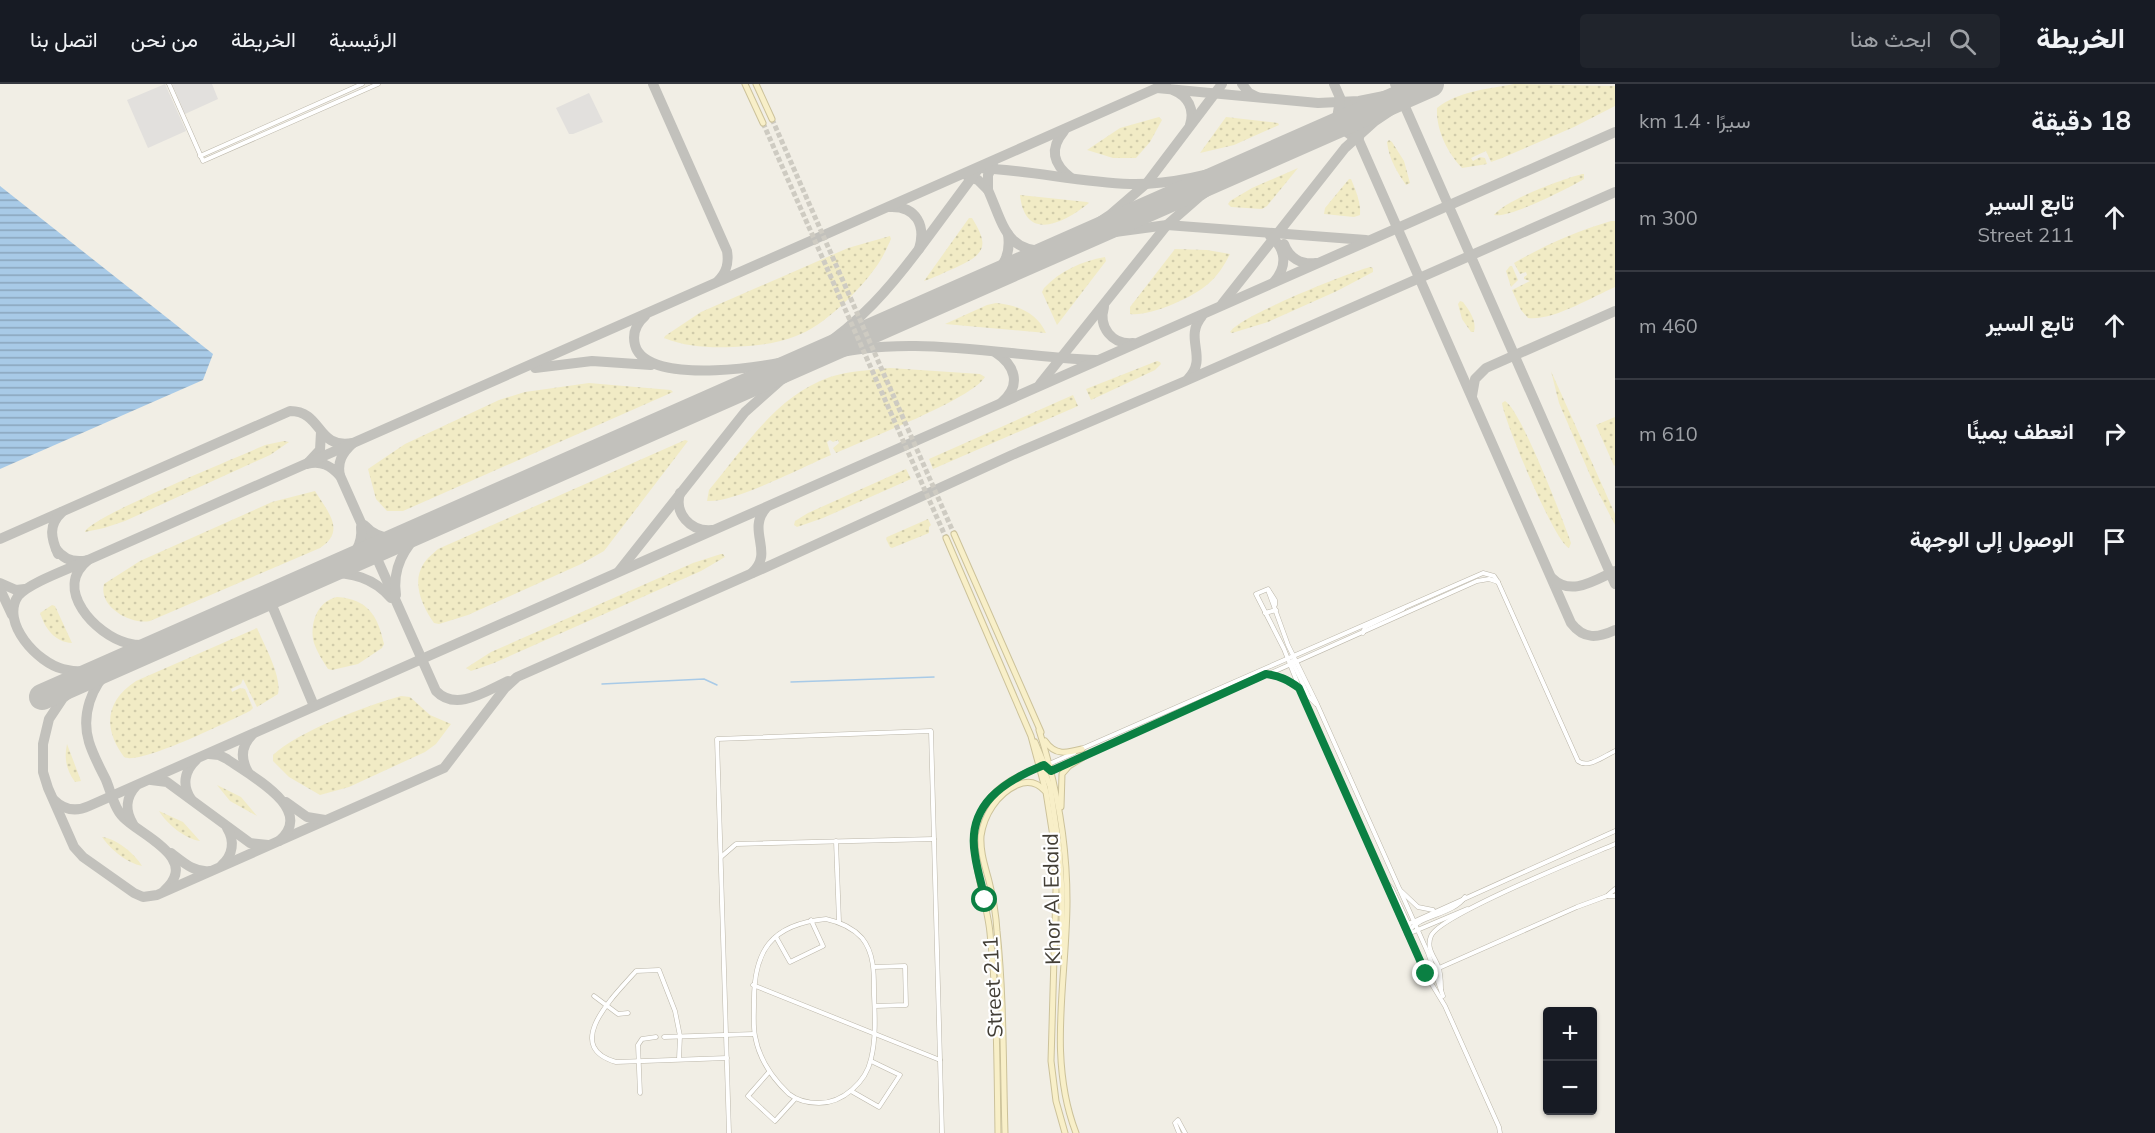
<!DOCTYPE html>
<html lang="ar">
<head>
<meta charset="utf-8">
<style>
  :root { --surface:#171b24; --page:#20242c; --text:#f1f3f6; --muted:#9ea1a6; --line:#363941 }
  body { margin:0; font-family:Mulish,Vazirmatn,sans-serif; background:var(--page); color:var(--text); direction:rtl }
  .controls { position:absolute; right:18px; bottom:18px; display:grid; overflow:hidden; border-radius:6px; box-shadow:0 2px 4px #0004 }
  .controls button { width:54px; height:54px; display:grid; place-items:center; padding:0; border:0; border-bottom:2px solid var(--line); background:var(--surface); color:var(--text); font:30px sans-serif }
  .stop { position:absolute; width:18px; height:18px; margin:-14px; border:4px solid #0b8043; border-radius:50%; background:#fff }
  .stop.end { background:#0b8043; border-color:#fff; box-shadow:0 2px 6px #0008 }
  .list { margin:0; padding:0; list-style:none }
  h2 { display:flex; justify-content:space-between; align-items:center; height:78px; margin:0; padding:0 24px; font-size:26px }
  h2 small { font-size:20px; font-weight:400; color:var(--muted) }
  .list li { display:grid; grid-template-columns:39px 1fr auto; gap:18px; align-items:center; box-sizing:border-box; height:108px; padding:0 24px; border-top:2px solid var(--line) }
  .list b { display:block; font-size:22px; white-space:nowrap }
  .list p { margin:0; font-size:20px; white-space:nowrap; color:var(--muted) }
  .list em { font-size:20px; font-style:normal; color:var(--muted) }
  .icon { flex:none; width:33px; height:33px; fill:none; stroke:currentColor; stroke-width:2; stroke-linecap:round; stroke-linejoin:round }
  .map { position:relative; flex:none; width:1615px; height:1049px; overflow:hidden; direction:ltr }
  header { display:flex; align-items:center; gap:36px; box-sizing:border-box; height:84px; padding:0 30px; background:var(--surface); border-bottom:2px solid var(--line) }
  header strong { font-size:28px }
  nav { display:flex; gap:33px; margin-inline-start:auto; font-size:21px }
  .search { width:420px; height:54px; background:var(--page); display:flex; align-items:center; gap:15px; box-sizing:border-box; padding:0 21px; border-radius:6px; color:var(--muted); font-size:22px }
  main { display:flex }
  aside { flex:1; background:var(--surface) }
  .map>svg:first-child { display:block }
</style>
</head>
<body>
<header>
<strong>الخريطة</strong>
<div class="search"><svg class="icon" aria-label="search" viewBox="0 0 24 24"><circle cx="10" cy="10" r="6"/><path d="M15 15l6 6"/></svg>ابحث هنا</div>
<nav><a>الرئيسية</a><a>الخريطة</a><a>من نحن</a><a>اتصل بنا</a></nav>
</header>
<main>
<aside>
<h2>18 دقيقة<small>سيرًا · 1.4 km</small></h2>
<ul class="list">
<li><svg class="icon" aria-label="ahead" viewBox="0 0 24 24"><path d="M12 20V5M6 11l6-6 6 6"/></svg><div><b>تابع السير</b><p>Street 211</p></div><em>300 m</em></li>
<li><svg class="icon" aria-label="ahead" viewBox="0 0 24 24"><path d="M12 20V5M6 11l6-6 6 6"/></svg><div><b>تابع السير</b></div><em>460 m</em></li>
<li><svg class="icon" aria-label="right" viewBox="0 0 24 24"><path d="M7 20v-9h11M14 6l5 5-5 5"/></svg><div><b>انعطف يمينًا</b></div><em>610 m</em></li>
<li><svg class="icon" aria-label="arrive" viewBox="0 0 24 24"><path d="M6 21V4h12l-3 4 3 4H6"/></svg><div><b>الوصول إلى الوجهة</b></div></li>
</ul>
</aside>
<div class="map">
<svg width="1615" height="1049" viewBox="0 0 1615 1049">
  <defs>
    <pattern id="sand-dots" width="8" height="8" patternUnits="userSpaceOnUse" patternTransform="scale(1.5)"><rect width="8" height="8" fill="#f1ebc5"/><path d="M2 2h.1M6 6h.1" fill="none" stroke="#d0cbaa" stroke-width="1.8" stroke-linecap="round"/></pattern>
    <pattern id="water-rules" width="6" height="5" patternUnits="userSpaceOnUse" patternTransform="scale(1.5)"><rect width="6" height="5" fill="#a8cae7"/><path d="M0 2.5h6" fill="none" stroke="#8aa5bc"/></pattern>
  </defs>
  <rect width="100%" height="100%" fill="#f1eee5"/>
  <g fill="url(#sand-dots)">
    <path d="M1514,0L1615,2V22L1574,43L1502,74L1491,78L1486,67L1471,74L1473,77L1480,73L1485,74L1487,80L1462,84C1447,68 1436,46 1437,24C1458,7 1489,5 1514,0Z"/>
    <polygon points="1159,33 1162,36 1150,58 1136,74 1113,74 1087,66 1120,44"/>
    <polygon points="1226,33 1278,39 1279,41 1234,61 1200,69"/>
    <path d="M1389,56L1392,58L1404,77L1410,99L1406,101C1397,88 1389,75 1387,58Z"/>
    <polygon points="1298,84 1267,122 1262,125 1231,123 1228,120 1230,117 1252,104"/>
    <path d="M1582,90H1584V95C1569,104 1508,135 1494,131C1505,116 1563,95 1582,90Z"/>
    <path d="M1349,95H1351C1356,107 1361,119 1360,131L1354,133L1324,130L1325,124Z"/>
    <path d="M1020,111L1087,118L1089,119C1064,139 1025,159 1020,111Z"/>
    <path d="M969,134H972C990,163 985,170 955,184C945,188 934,194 924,197Z"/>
    <path d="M1611,137H1615V203C1592,213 1553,237 1528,234L1521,226L1512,206L1530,197L1524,195V193L1527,191L1526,188L1520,190L1514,179C1545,161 1577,147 1611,137Z"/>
    <path d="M890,152L891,155C887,164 882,175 876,183C859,207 824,242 796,252C776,260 754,262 733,263C709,264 687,263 664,254L665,252L701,228L848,164Z"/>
    <path d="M1175,165L1207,166L1230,170C1225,180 1217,193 1208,200C1194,213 1149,233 1130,230V223Z"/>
    <path d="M1105,173L1106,177L1057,241L1042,208L1044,204C1060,187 1082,177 1105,173Z"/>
    <polygon points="1510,182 1512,182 1518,196 1511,203 1506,187"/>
    <path d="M1370,183L1373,184V188L1337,207L1268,238L1232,249L1230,248C1239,232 1348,189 1370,183Z"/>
    <path d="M1460,217L1463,218C1469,226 1477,237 1474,248H1471L1462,235L1458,220Z"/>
    <path d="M996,219C1018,221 1037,229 1046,249L945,240L987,221Z"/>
    <polygon points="1157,277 1160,278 1161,280 1155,286 1091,316 1086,305"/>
    <path d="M890,284L980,290L985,293C972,315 865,356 836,369L833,364L839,359L838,356L833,358L830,356L827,358L831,371C803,383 734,419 707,417L709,406C744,365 775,312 830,293C849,287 870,286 890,284Z"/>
    <polygon points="1551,287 1615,430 1615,441 1593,398 1559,319"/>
    <polygon points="589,299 671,306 673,308 403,427 387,427 376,415 368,385 405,360 499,316 525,308"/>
    <polygon points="1073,311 1078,322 933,385 929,375"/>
    <path d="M1505,317C1521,326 1563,436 1571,459L1569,464C1555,459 1504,337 1502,319Z"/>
    <polygon points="1615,333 1615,381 1614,382 1596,341"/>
    <path d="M685,356L688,357L604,467L581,480L468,531L439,540L434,539C422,522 411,498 424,479C428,473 434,469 438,465Z"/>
    <path d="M284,357L289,358L270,371L125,437L104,444L85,448C89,433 241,372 265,361Z"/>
    <polygon points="906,385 911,395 823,434 797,443 794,441 795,437 808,429"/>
    <path d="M315,407C327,427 347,447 320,464L150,537C131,541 98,523 104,500L140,477L272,418Z"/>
    <polygon points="928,435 931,441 929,443 929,449 892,464 890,463 886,455 887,453"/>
    <polygon points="721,470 723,470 725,473 701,487 494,579 471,587 466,584 491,568 693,479"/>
    <path d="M337,513C368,515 378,532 384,560L382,564L358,580L332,586L328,585C323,577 317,568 314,559C309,541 317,517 337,513Z"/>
    <path d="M52,521L55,522L72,559C54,558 45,544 40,529Z"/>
    <path d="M257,544C264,561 282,592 278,610L257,623L243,595L241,600L231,605L232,608L240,604L245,605L253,624L250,627C231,636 139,682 124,673C103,645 105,617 136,597Z"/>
    <path d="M401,612L410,613L430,631L451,640L436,660L425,668L349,703L320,711L289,693L273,677V671C297,648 368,621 401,612Z"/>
    <path d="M67,660L81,697L75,698C66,686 64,674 67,660Z"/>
    <polygon points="217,701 241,713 257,732 230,717"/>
    <path d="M159,727L183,738L200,757C185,755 167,740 159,727Z"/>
    <path d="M102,753C117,755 134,769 142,782C127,779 111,766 102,753Z"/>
  </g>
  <g fill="#e2e0dd">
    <polygon points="165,0 186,47 148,64 127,16"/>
    <polygon points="172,0 212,0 218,15 185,30"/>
    <polygon points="589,9 603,38 573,50 569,50 556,24"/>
  </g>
  <polygon fill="url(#water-rules)" points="0,102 213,270 203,296 0,385"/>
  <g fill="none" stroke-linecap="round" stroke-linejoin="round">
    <g stroke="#a8cae7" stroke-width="1.5">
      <polyline points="791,598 934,593"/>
      <polyline points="602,600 704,595 717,601"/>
    </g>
    <g stroke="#c2c1bc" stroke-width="10">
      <path d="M653,0L727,167C729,179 727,188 718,197"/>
      <polyline points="1242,0 1249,9 1257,13"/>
      <path d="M1334,0L1571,539C1584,556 1598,554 1615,546"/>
      <polyline points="1395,0 1615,500"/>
      <polyline points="1157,4 1318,19 1359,17 1404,8"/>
      <path d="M1173,6C1188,12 1195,25 1190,41"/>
      <polyline points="1344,18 1354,25 1368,27 1360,40 1359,54"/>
      <polyline points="1325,46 1344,46 1356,55"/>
      <polyline points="1326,46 1337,34 1340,16"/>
      <path d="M1064,47C1049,65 1053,80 1071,94"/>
      <polyline points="967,92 978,96 988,106 988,91 993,81"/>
      <path d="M988,106C1004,142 1006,170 1052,167"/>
      <path d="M890,123C917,122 926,142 919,165L979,84C1029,86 1079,98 1130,100C1171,101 1212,90 1251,78"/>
      <path d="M1270,152C1286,164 1288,182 1274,198"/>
      <polyline points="1074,155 1110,131 1147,99 1222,0"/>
      <path d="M1284,160C1289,174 1301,181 1316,179"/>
      <polyline points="1060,164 1115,148 1167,141 1366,156"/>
      <path d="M989,195C1004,182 1011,171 1008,150"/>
      <polyline points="1222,220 1345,64 1375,37 1430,0"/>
      <path d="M1104,223C1098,243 1112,261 1133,259"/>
      <path d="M645,232C637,239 632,249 635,261C646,304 780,282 812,271"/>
      <path d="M818,266C860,238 889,205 919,165"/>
      <path d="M995,268C1015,281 1022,301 1002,318"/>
      <path d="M822,273C906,248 1008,273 1096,276"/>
      <polyline points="535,284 592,277 651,281"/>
      <path d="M1188,295C1209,273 1183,255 1202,232"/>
      <polyline points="1040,300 1167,141 1199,113 1238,86"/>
      <polyline points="1472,312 1475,295 1486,284 1615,227"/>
      <path d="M338,387L436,607C456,628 486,607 508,597"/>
      <path d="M680,409C674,429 690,448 712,446"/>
      <path d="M364,441C376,454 390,457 406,452"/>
      <path d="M0,455L290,327C323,327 316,366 353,359C342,369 337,378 340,392C331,382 321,376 307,380L320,366L321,348"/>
      <path d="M56,465C64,476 75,479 88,476C52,505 96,551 127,559C141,563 155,561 169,557"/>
      <path d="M58,470C51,454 48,441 62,428"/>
      <path d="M340,482C354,472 363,461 361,443"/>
      <polyline points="619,487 745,328 781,296 829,266"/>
      <path d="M325,488C352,489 373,493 391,514"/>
      <path d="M752,489C775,468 746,447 766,424"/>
      <path d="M1552,494C1571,513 1595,496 1615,487"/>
      <polyline points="0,499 16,506 25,505"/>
      <polyline points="0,505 12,531"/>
      <path d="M396,511C392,484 404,464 423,445"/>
      <polyline points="268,512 314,622"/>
      <path d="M117,580C98,587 83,590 63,585C38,579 0,539 18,512C28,499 71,484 88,476L1166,0"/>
      <path d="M112,584C91,601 81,632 89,658C93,671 100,684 106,696C111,708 114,724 123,733C141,752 201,774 164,807"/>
      <polyline points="88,594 63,614 49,635 43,660 43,688 48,704 74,763 83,773 134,809 143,813 157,811 444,684 505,604 517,593 771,481 1012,371 1183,298 1615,108"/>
      <path d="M209,670L219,671L227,675C249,691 317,725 279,757"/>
      <path d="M248,688C240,674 241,662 252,651"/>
      <polyline points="151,696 167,698 250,759 268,761"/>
      <path d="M191,715C182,702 184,687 196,676"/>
      <path d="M54,716C64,726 76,728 89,722L1615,48"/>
      <polyline points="286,718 307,733 325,736"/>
      <path d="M133,740C125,727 126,713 136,702"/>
      <path d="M171,769C183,778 194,789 210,787"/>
      <path d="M222,781C233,771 235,757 227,744"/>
    </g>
    <polyline stroke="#c2c1bc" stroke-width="26" points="42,613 1431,0"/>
    <g stroke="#cecbc2" stroke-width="5" stroke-dasharray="5 2.5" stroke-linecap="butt">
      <polyline points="772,35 954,450"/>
      <polyline points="763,39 946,454"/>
    </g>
    <defs>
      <g id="minor">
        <polyline points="169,0 203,77 378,0"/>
        <polyline points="200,72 362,0"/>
        <polyline points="1268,506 1288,561 1317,620 1428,869 1443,912"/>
        <polyline points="1275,521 1275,516 1268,505 1256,510 1284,565 1303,613 1407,850 1428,894 1445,922 1499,1043 1500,1049"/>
        <polyline points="1265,529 1276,526"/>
        <polyline points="1363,549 1365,543 1403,525"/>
        <polyline points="1292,577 1309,613 1316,620"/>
        <polyline points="1266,590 1283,593 1297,603"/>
        <path d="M1081,665L1483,489L1494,492L1498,498L1578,677C1588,685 1604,672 1615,667"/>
        <polyline points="1085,672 1477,497 1489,495 1498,498"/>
        <polyline points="1049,680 1074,669"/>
        <polyline points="1051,686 1073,677"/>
        <polyline points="836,757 839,838"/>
        <polyline points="721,773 736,760 934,755"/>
        <polyline points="1386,798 1392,805 1409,841"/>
        <polyline points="1400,806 1418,823 1433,826"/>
        <polyline points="1607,812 1615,805"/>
        <path d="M826,835C840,838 852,843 862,854C875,870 874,892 874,911C875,932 876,955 871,975C866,998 843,1019 819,1019C808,1019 798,1017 789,1010C772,994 759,975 755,952C753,942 754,930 754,920C753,867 771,840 826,835Z"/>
        <polyline points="1404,842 1615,747"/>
        <path d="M1407,850C1416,831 1452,832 1465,813"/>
        <polyline points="1408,850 1467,825"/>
        <polyline points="776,853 790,878 823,862 811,836"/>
        <polyline points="874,883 905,882 906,921 875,922"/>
        <polyline points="1439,884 1577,823 1607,812 1615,812"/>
        <polyline points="753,901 940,976"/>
        <path d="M1441,905C1441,897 1441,889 1438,882C1434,872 1426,864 1431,852C1439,831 1587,772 1615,760"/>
        <polyline points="594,912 618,930 628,929"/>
        <polyline points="664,953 754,950"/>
        <path d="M679,975L680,952L675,927L659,886L636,887C617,909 560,962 616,978L727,974"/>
        <polyline points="769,988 748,1012 775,1037 795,1015"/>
        <polyline points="851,1007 879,1023 900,991 871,977"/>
        <polyline points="640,1009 638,961 642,955 656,953"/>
        <polyline points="729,1049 717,655 931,647 942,1049"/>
        <polyline points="1179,1049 1175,1039 1178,1036 1185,1049"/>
      </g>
      <g id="secondary">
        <polyline points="745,0 763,39"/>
        <polyline points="756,0 772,35"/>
        <polyline points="954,450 1041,648"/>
        <polyline points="946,454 1031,652 1046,708 1054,759 1056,805 1051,977 1056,1017 1065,1049"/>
        <path d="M1039,646C1057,702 1067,759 1067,817C1067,894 1047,974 1076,1049"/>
        <path d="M1045,657C1055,672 1067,669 1082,665"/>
        <polyline points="1035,658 1045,682"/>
        <polyline points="1041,684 1045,689 1050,702 1059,763 1062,807 1062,864"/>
        <polyline points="1061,723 1062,690 1069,682 1085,672"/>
        <path d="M998,1049C997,983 997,915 990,849C987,815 967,768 977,737C988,704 1019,690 1049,680"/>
        <path d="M1005,1049C1003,982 1004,913 997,847C996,830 993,813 989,797C985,782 980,768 981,752C984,731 997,710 1017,701C1028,696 1037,698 1045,707"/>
      </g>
    </defs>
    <use href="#minor" stroke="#bbb6a9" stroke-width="5"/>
    <use href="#secondary" stroke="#ccc29a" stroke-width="7"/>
    <use href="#minor" stroke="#fff" stroke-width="4"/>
    <use href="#secondary" stroke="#f8efc8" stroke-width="5"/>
  </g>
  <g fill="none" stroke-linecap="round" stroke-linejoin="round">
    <path stroke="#0b8043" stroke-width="8" d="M985,816C982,801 977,786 975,771C966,721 1004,697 1044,681L1051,687L1266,590C1280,592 1288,596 1299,604L1426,890"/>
  </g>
  <g text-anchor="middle" stroke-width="4.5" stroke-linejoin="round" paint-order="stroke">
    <g font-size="21" fill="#423e36" stroke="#fff">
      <text transform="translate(1052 815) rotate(-91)" y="7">Khor Al Edaid</text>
      <text transform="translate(993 903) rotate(-93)" y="7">Street 211</text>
    </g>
  </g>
</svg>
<div class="controls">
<button>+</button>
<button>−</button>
</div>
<div class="stop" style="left:985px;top:816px"></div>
<div class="stop end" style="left:1426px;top:890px"></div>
</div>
</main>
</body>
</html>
